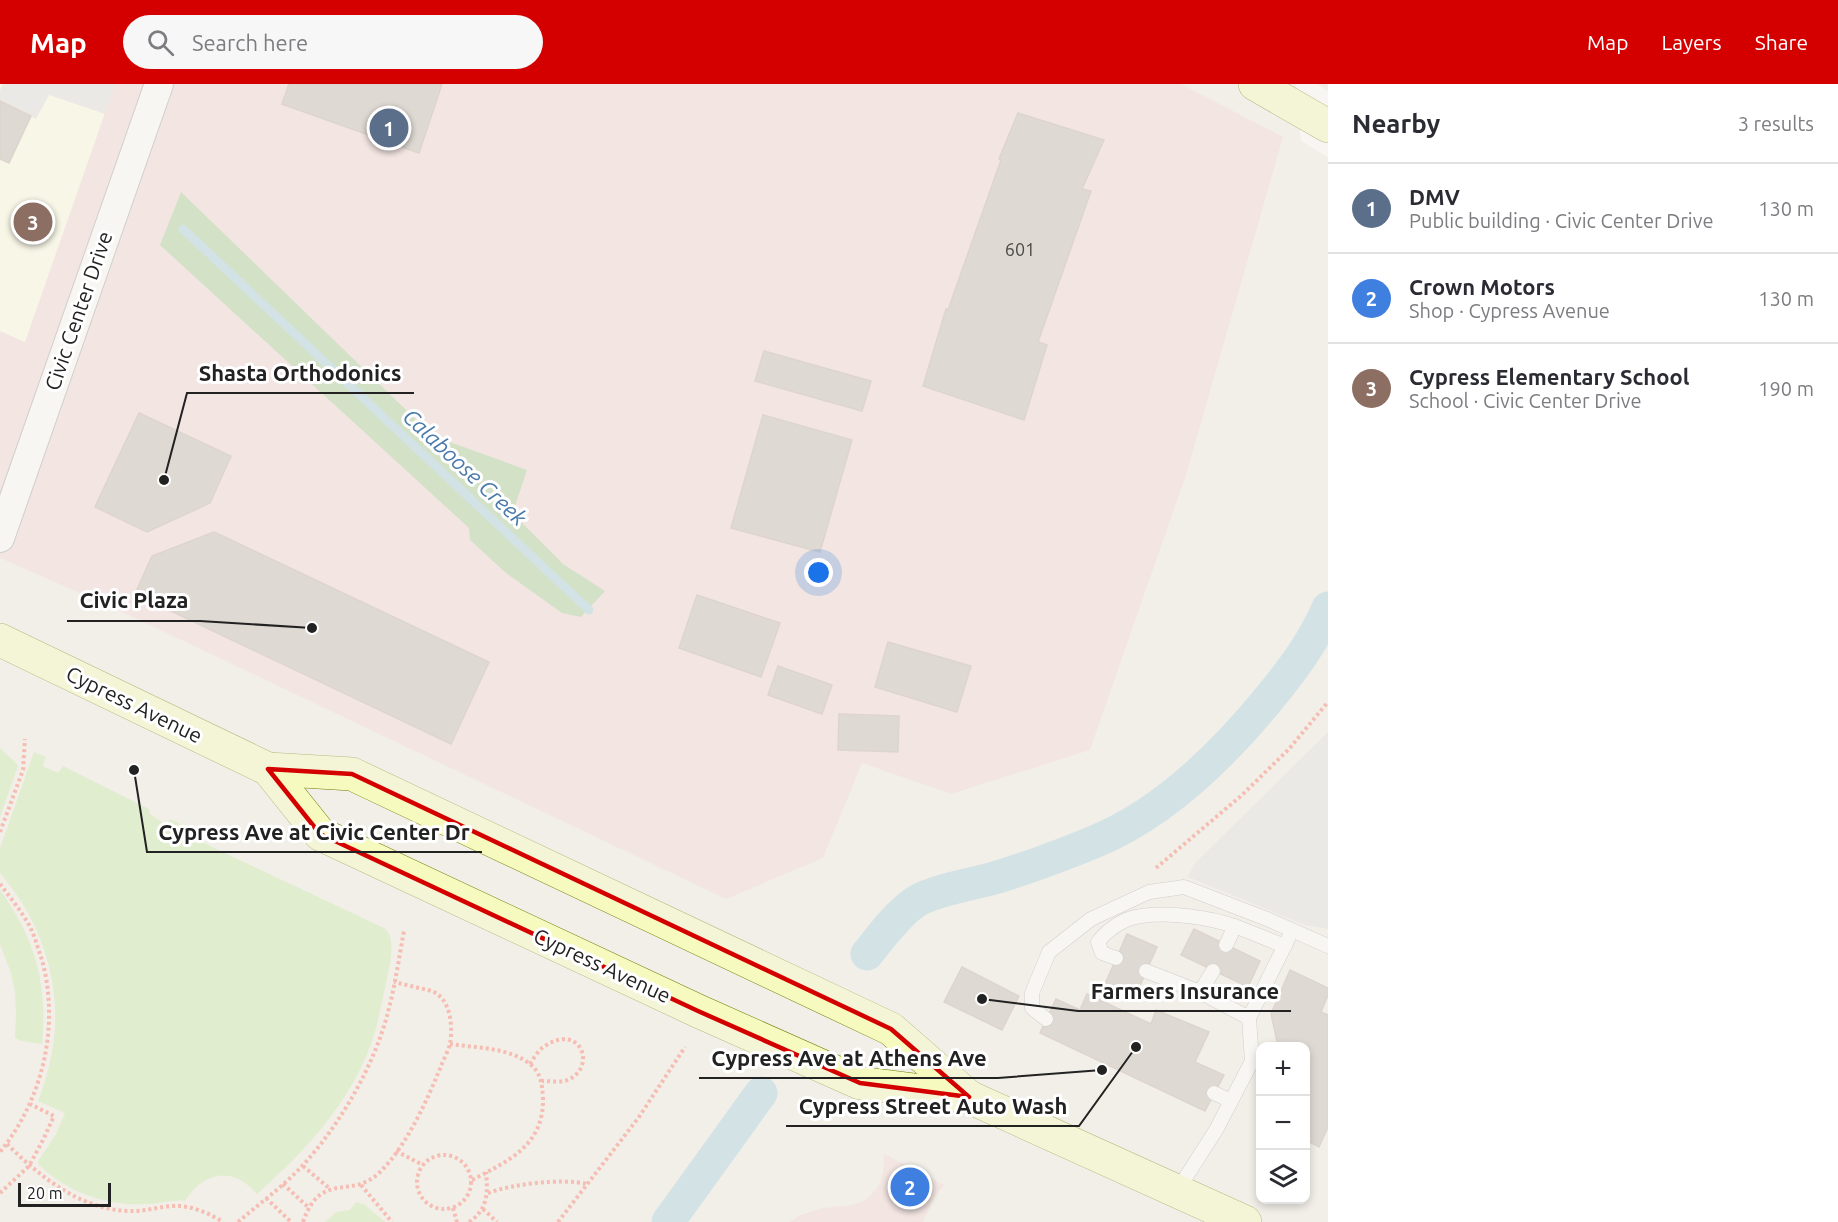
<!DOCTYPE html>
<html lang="en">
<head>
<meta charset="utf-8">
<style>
  :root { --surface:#fff; --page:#f7f7f7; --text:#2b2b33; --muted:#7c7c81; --line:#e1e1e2; --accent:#d40000 }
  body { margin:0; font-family:Ubuntu,sans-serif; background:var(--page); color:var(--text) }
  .controls { position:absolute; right:18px; bottom:18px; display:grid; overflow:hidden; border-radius:12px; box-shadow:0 3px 9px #0003 }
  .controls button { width:54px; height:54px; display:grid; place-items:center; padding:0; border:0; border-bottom:2px solid var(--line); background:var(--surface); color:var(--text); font:30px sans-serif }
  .scale { position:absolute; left:18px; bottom:15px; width:93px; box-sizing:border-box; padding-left:6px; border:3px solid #222; border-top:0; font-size:16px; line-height:21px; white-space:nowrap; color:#222; -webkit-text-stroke:4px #fff; paint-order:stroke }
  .you { position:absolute; left:819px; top:489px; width:21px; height:21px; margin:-15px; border:4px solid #fff; border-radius:50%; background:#1a73e8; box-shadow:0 0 0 9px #1a73e833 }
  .badge { display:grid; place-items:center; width:39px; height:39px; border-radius:50%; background:var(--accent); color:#fff; font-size:20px; font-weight:700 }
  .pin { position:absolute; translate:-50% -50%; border:3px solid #fff; box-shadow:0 2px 6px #0006 }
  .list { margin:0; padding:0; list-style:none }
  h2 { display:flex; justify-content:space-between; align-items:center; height:78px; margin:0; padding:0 24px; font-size:26px }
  h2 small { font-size:20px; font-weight:400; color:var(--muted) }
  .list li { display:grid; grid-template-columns:39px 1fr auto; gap:18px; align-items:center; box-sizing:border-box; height:90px; padding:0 24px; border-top:2px solid var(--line) }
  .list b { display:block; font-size:22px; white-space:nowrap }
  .list p { margin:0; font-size:20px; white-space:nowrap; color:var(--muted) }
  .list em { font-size:20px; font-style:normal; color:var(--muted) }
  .icon { flex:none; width:33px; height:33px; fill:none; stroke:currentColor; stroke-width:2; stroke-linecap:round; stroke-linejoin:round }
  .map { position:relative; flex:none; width:1328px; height:1138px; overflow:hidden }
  header { display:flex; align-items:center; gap:36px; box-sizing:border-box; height:84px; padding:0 30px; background:var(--accent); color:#fff }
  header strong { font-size:28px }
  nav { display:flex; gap:33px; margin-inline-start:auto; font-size:21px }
  .search { width:420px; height:54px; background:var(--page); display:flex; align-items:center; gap:15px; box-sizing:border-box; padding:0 21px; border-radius:33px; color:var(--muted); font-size:22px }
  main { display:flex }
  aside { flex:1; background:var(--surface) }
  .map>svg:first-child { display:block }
</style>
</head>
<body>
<header>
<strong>Map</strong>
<div class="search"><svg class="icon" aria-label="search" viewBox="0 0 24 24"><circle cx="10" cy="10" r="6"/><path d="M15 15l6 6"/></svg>Search here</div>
<nav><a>Map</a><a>Layers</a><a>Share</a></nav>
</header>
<main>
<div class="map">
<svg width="1328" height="1138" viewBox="0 0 1328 1138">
  <rect width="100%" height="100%" fill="#f2efe9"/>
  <g fill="#f2dad9">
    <polygon points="115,0 1181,0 1283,53 1187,388 1090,666 951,710 862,679 823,774 726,815 116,525 0,474 0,246 25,257"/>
    <polygon points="884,1070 944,1101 934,1114 923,1138 789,1138 799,1132 809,1128 823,1124 850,1121 862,1118 869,1113 876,1105 880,1099 883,1088"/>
  </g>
  <polygon fill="#ffffe5" points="0,0 115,0 25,258 0,247"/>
  <g fill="#cdebb0">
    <polygon points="0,664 16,679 18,682 0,733"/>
    <path d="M34,668L46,673L43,682L58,689L63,682L149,725L150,730L166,741L170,735L179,739L185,746L208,761L386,845C396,858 390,879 387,894C383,912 380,930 375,948C355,1014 307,1066 257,1110C233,1082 204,1087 185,1117C172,1115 160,1120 147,1120C109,1123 66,1108 39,1081L38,1077L55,1052L65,1029L38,1017C44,1001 49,985 52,968C64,903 42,838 0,789V764Z"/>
    <path d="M0,806C35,854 48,901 42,960L21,957L15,954L16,931L15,908L11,889L0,860Z"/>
    <polygon points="356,1118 365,1121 385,1138 325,1138 336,1128 350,1126"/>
  </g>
  <polygon fill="#add19e" points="181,108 433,352 527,386 515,422 514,431 563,480 605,507 581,533 562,529 506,489 470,456 469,444 160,161"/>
  <g fill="#e2e2e2">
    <polygon points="3,0 115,0 105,30 49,11 36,35 0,17 0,6"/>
    <polygon points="1328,648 1328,845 1305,841 1188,793 1194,780"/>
  </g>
  <polygon fill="#fff" points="1296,0 1316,0 1328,7 1328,73 1301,57"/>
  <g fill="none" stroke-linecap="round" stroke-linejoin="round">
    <polyline stroke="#aad3df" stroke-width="9" points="183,145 589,526"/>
    <g stroke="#aad3df" stroke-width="33">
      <path d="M867,870C880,854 899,828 917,817C934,807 971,800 991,795C1025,785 1060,772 1094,758C1165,729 1224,670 1271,612C1293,585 1314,557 1328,524"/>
      <polyline points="668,1138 761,1009"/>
    </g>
  </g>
  <g fill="#c7bfb8" stroke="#c4b6ab" stroke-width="1.5">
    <polygon points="289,0 442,0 419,69 282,20"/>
    <polygon points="0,17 31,32 9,79 0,75"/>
    <polygon points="1018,29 1104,56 1082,105 1091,107 1038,258 1047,261 1024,336 923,302 946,225 948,226 1001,76 999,75"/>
    <polygon points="764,267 871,297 862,327 755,297"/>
    <polygon points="139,329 231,372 210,419 147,448 95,423"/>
    <polygon points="763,331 852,356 820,468 731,444"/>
    <polygon points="214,448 489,578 451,660 135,510 152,472"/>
    <polygon points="697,511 780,539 761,593 679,564"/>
    <polygon points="888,558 971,582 957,628 875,603"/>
    <polygon points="778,582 832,601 822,630 768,611"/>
    <polygon points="839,630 899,632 898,668 838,666"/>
    <polygon points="1194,845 1260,877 1248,903 1181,871"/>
    <polygon points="1127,850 1157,863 1135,913 1105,900"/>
    <polygon points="962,883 1019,912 1002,946 944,918"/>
    <polygon points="1290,886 1328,904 1328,911 1321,928 1328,931 1328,1043 1319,1063 1306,1056 1306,962 1278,962 1271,930"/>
    <polygon points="1087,910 1151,940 1156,926 1209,948 1195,978 1224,991 1205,1027 1040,949 1056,915 1080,926"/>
  </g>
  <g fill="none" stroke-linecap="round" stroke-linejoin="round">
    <defs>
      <g id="lane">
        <polyline points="1226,861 1235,842"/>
        <path d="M1116,874L1102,869L1098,858C1108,845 1124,834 1141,832C1170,828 1209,833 1237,843C1253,849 1269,856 1285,862"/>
        <polyline points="1146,887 1200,908 1249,934 1252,977 1216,1046 1177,1107"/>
        <polyline points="1200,908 1213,887"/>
        <polyline points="1249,934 1288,855"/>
        <polyline points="1046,935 1032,924 1032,909 1049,868 1091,835 1149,808 1184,803 1267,835 1328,862"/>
        <polyline points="1214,1009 1231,1017"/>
      </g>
      <polyline id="street" points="0,454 159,0"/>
      <g id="secondary">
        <polyline points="1255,0 1328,42"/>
        <polyline points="0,556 268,685 352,690 891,945 969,1013"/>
        <polyline points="268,685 320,750 698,927 860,999 969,1013 1245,1138"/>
      </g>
    </defs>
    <use href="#lane" stroke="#a9a9a9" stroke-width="15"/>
    <use href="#street" stroke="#a9a9a9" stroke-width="30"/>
    <use href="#secondary" stroke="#707d05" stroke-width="34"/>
    <g stroke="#fa8072" stroke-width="4" stroke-dasharray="3 3" stroke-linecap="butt">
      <polyline points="0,748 23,686 25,655"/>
      <polyline points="1156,784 1242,711 1289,665 1328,618"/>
      <path d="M0,800C10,813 21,827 29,841C35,852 38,865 42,876C60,942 43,1015 0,1068"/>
      <path d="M450,960C476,964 508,963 530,980C541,989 542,1000 543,1014C544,1062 508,1077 472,1096"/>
      <path d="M530,980C534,974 538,966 545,962C579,939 597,980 570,995C562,999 551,997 542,997"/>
      <path d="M7,1060C39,1092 81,1126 129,1127C145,1128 160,1122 175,1122C190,1121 211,1130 223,1138"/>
      <polyline points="396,1067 423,1081"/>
      <circle cx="444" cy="1098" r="27"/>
      <polyline points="303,1082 329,1104"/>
      <polyline points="283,1100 308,1123"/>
      <polyline points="361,1101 392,1138"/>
      <polyline points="0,1109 29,1082 43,1056 54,1032 30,1020"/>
      <path d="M488,1109C513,1100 561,1094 587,1100"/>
      <polyline points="266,1114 291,1138"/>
      <polyline points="453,1124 457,1138"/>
      <polyline points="483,1125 497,1138"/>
      <path d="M238,1138C260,1119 284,1102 304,1080C341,1039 374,982 388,928C395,902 399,874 404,847"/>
      <path d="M303,1138C321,1086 350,1116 379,1089C406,1063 427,1017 441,982C444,975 448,967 450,960C453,942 451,915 432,907L394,898"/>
      <path d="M469,1138C488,1126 488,1108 486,1088"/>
      <polyline points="558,1138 639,1033 685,963"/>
    </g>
    <use href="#lane" stroke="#fff" stroke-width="14"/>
    <use href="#street" stroke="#fff" stroke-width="28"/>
    <use href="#secondary" stroke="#f7fabf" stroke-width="33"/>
  </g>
  <path d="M0 0H1328V1138H0ZM268,685L352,690L891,945L969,1013L860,999L698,927L320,750Z" fill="#f2efe9" fill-opacity=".55" fill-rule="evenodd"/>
  <path fill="none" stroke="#d40000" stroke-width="4.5" stroke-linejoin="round" d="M268,685L352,690L891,945L969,1013L860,999L698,927L320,750Z"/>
  <g text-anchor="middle" stroke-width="6" stroke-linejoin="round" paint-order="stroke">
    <g font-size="18" fill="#4b4948">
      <text x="1020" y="172">601</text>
    </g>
    <g font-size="21" fill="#222" stroke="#fff">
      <text transform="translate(79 227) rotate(-71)" y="7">Civic Center Drive</text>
      <text transform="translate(134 621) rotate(26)" y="7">Cypress Avenue</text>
      <text transform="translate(602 882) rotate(25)" y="7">Cypress Avenue</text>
    </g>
    <g font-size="22" font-style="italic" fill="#4a7aab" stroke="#fff">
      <text transform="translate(465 383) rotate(43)" y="8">Calaboose Creek</text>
    </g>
  </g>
  <path fill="none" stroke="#222" stroke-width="2" d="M164 396L187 309H414M312 544L200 537H67M134 686L147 768H482M982 915L1078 927H1291M1102 986L998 994H699M1136 963L1079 1042H786"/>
  <g fill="#222" stroke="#fff" stroke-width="2">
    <circle cx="164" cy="396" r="6"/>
    <circle cx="312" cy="544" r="6"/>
    <circle cx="134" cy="686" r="6"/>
    <circle cx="982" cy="915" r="6"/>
    <circle cx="1102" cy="986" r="6"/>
    <circle cx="1136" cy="963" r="6"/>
  </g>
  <g font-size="22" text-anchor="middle" font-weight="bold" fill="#222" stroke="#fff" stroke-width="6" stroke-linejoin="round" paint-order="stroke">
    <text x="300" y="297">Shasta Orthodonics</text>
    <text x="134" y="524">Civic Plaza</text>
    <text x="314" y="756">Cypress Ave at Civic Center Dr</text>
    <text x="1185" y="915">Farmers Insurance</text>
    <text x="849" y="982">Cypress Ave at Athens Ave</text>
    <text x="933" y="1030">Cypress Street Auto Wash</text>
  </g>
</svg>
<div class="controls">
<button>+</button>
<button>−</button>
<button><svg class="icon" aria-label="layers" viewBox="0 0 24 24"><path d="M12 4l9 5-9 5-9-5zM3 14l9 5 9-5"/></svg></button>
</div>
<div class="scale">20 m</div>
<div class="you"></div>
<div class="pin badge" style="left:389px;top:44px;background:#5c6f8a">1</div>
<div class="pin badge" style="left:910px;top:1103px;background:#3f7fe0">2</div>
<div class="pin badge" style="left:33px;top:138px;background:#8d6e63">3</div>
</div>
<aside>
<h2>Nearby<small>3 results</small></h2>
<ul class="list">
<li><span class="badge" style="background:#5c6f8a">1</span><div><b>DMV</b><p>Public building · Civic Center Drive</p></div><em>130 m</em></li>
<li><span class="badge" style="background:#3f7fe0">2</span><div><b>Crown Motors</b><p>Shop · Cypress Avenue</p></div><em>130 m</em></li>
<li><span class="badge" style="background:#8d6e63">3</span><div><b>Cypress Elementary School</b><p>School · Civic Center Drive</p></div><em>190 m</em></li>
</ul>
</aside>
</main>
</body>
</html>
